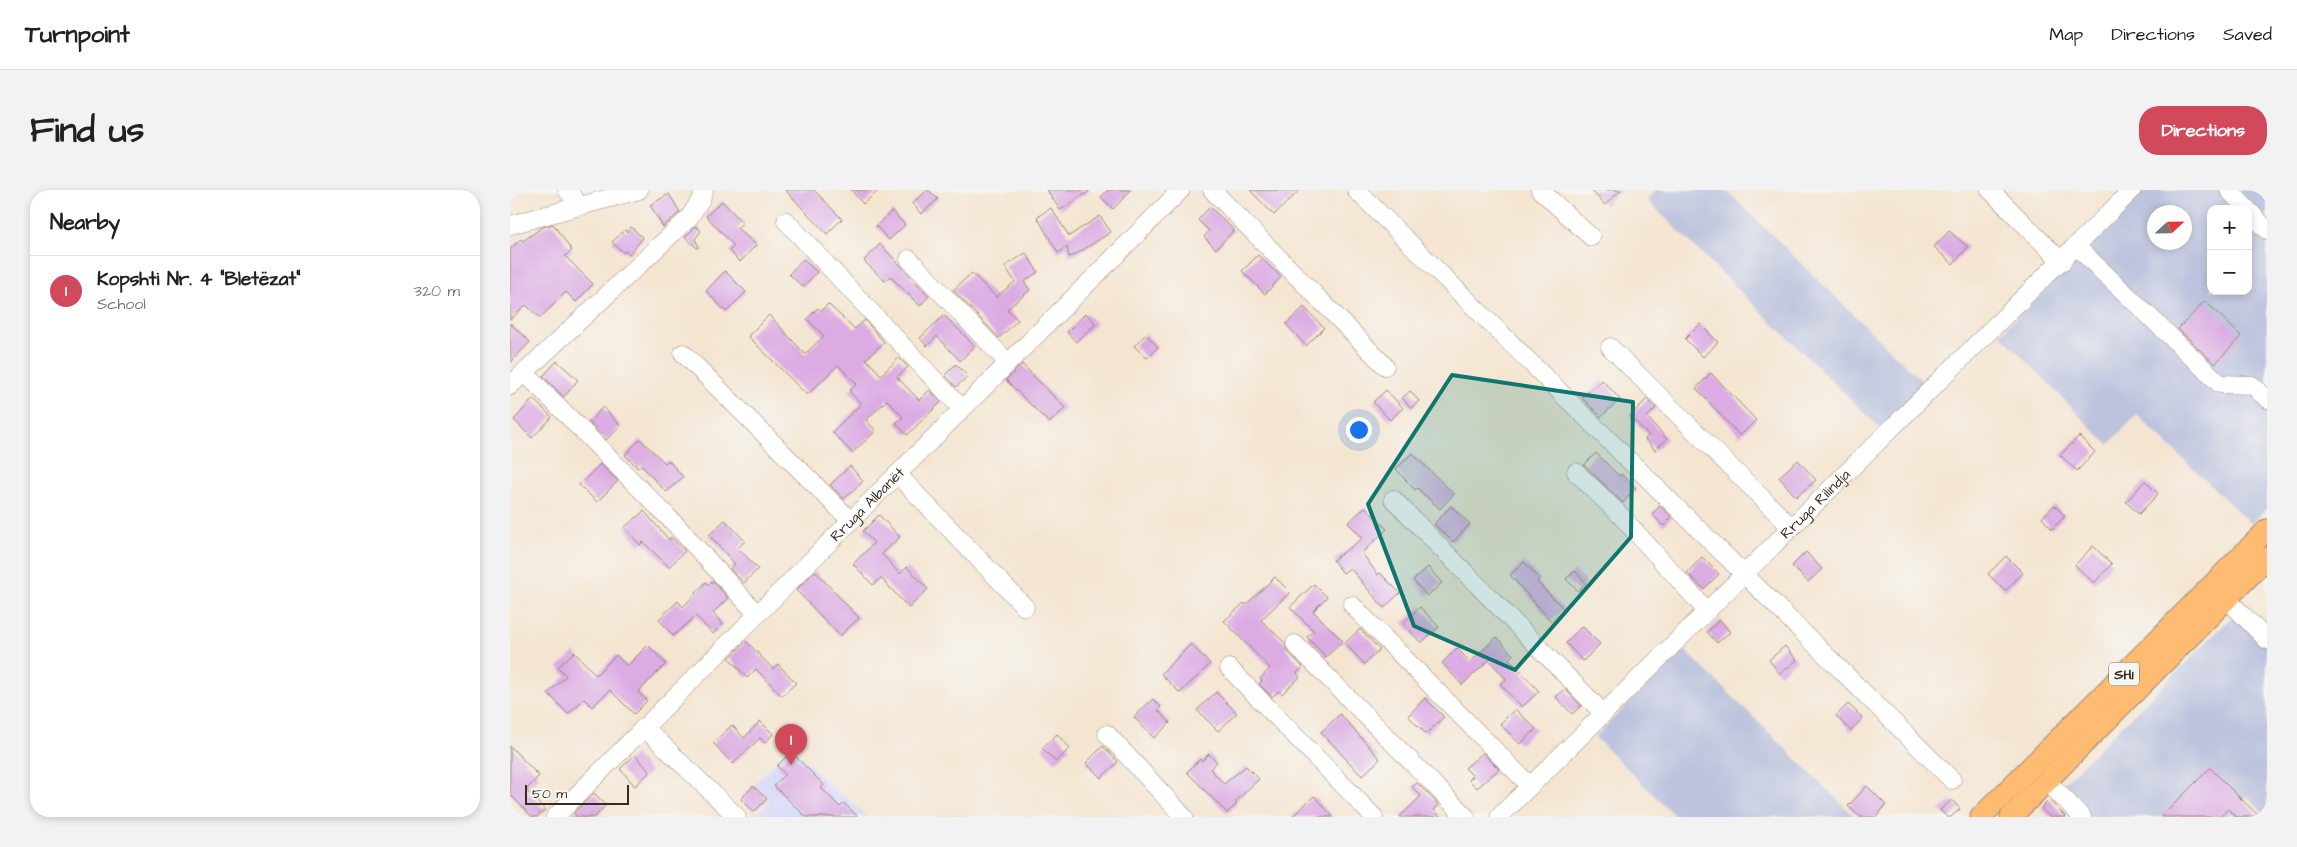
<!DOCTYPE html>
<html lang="en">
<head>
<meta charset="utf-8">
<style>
  :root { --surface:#fff; --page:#f2f2f2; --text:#202124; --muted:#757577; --line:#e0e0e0; --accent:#d1495b }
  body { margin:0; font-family:"Architects Daughter",sans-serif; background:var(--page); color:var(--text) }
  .controls { position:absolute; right:15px; top:15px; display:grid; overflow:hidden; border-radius:10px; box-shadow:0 2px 8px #0003 }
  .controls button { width:45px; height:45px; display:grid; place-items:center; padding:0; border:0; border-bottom:1px solid var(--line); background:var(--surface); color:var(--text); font:25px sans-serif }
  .compass { position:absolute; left:1637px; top:15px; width:45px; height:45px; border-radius:50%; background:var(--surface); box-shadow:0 2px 8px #0003; rotate:68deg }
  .scale { position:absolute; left:15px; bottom:12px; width:104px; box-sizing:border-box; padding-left:5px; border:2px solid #3b2a1e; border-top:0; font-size:14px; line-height:18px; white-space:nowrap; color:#3b2a1e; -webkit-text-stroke:4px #f6f6f2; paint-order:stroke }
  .you { position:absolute; left:848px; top:239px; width:18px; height:18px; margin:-12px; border:4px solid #fff; border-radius:50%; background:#1a73e8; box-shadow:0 0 0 8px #1a73e833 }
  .badge { display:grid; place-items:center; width:32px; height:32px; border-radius:50%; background:var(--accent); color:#fff; font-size:16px; font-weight:700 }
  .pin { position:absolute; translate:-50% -41px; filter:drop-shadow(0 1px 2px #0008) }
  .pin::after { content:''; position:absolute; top:26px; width:18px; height:15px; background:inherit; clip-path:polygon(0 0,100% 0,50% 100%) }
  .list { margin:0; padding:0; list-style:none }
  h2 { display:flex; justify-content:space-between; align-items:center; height:65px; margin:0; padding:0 20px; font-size:21px }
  h2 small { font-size:16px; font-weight:400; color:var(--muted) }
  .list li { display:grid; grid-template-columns:32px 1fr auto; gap:15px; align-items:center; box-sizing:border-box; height:70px; padding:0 20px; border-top:1px solid var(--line) }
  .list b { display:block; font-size:19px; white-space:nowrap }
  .list p { margin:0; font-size:16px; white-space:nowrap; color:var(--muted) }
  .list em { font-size:16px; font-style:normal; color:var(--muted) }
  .map { position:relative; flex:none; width:1757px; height:627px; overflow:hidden; border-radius:20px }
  header { display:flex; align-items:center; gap:30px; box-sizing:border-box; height:70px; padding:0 25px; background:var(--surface); border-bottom:1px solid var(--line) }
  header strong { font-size:24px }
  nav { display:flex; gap:28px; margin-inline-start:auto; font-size:18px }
  .intro { display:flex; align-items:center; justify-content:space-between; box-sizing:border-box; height:120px; padding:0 30px }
  h1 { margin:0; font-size:35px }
  .button { padding:12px 22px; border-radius:20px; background:var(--accent); color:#fff; font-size:18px; font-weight:700 }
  main { display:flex; gap:30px; padding:0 30px }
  aside { flex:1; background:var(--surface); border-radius:20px; box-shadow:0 2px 8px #0003 }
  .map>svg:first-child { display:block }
</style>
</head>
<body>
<header>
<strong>Turnpoint</strong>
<nav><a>Map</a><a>Directions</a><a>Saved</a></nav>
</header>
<div class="intro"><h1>Find us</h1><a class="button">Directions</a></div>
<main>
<aside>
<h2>Nearby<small></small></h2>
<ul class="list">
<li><span class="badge">1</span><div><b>Kopshti Nr. 4 &quot;Bletëzat&quot;</b><p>School</p></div><em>320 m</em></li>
</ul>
</aside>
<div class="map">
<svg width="1757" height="627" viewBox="0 0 1757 627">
  <rect width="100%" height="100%" fill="#f6f6f2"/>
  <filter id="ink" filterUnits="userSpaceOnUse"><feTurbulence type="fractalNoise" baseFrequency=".02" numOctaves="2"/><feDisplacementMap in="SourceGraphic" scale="10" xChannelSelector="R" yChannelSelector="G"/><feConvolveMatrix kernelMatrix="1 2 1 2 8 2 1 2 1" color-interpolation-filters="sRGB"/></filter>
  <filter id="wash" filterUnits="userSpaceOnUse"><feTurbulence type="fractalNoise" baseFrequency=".0096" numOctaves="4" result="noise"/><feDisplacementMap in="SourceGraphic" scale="20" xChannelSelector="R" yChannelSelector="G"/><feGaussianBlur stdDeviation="1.12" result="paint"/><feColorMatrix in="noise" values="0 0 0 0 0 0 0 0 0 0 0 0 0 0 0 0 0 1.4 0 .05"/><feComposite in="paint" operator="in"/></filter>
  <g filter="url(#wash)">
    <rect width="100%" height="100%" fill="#f4e5d0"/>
    <polygon fill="#d5d8f9" points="280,556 330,605 333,603 357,627 244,627 260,610 244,595"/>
    <g fill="#bdc3de" fill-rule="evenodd">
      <polygon points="1146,0 1216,0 1417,196 1373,241 1137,10"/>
      <path d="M1632,0H1757V318L1741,334L1627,225L1598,255L1490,144ZM1701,19H1738V101H1701ZM1644,22H1674V52H1644Z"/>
      <polygon points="1725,424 1757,456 1757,627 1737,606 1716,627 1580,627 1550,597"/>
      <polygon points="1173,458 1345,627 1166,627 1085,547"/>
    </g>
    <g id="blocks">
      <g fill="#dbabe3">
        <polygon points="275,0 304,0 332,29 317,44"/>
        <polygon points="341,0 369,0 353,14"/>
        <polygon points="418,0 428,9 411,24 402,13"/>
        <polygon points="537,0 581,0 550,20"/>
        <polygon points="598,0 621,0 603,19 591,7"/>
        <polygon points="740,0 790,0 764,25"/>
        <polygon points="1081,0 1111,0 1095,15"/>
        <polygon points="159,4 170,22 153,37 140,15"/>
        <polygon points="212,11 233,33 227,38 246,55 230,72 219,61 224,56 196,26"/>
        <polygon points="700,17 724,40 706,59 694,47 699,41 688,30"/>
        <polygon points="541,18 559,46 590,26 601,42 565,65 559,67 557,57 548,63 527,27"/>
        <polygon points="382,21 395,35 379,50 366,36"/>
        <polygon points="43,34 62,61 55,66 83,94 66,112 56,102 30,128 16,115 0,130 0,59 11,49 13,51 31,38"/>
        <polygon points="186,36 191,41 185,49 189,57 187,58 175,47"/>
        <polygon points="121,37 133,48 119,64 115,61 114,63 102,52 115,40 117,42"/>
        <polygon points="1439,41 1458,57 1443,74 1424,57"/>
        <polygon points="370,54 419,106 410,116 380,86 375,91 354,71"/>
        <polygon points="516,63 528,82 514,92 520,100 497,119 508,130 489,148 443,100 462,83 486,107 505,92 495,76"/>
        <polygon points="748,65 771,87 755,104 732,81"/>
        <polygon points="293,69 307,82 293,97 279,84"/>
        <polygon points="215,81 236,102 216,122 196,101"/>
        <polygon points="1695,111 1731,146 1705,174 1668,139"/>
        <polygon points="318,114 345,139 355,130 374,152 356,169 371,185 389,168 398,177 387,187 409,210 420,200 431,212 397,245 386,233 393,227 377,210 356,230 366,241 342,263 322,242 351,214 339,201 347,194 328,175 297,205 238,146 259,125 295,164 314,146 297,129 308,118 311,121"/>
        <polygon points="794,117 814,138 796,156 776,134"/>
        <polygon points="576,123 586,134 566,152 557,142"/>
        <polygon points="434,125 465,156 450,171 427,146 417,156 410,148"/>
        <polygon points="0,133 20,152 0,173"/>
        <polygon points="1190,134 1208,152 1193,167 1175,149"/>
        <polygon points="636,144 648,157 637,168 624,156"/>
        <polygon points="47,171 68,190 54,207 33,186"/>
        <polygon points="446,174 458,186 446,197 435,185"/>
        <polygon points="512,174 555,218 539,233 496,190"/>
        <polygon points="1201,183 1246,230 1230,246 1186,198"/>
        <polygon points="1092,190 1110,209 1091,227 1072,208"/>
        <polygon points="876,200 893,218 880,230 863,212"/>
        <polygon points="900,201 909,211 901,218 892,208"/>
        <polygon points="23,209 42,227 22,248 4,230"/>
        <polygon points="1137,209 1146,218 1137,227 1157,249 1145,260 1135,249 1139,246 1120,226"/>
        <polygon points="93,217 111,236 96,250 79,232"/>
        <polygon points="1569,246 1585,262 1567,281 1550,265"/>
        <polygon points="130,249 155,273 158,270 173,287 156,302 131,275 128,278 115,265"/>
        <polygon points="902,263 944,304 930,319 907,298 905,300 886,279"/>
        <polygon points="1086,263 1109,286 1111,284 1126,298 1113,313 1074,275"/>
        <polygon points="1288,270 1306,290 1286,307 1269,287"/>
        <polygon points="90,274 108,291 87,312 69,295"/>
        <polygon points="340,276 353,291 334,309 320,295"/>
        <polygon points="1635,291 1648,304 1629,324 1616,312"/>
        <polygon points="1544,315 1555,326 1542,339 1532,328"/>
        <polygon points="941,316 960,334 943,352 924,334"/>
        <polygon points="1150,316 1162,327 1153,336 1142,324"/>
        <polygon points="855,317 877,339 852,363 868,385 870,383 890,403 874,418 840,378 833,383 823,370 853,348 838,333"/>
        <polygon points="134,321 159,350 161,347 175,361 159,377 133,352 130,355 115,337"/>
        <polygon points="369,325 390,347 372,364 390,384 397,377 418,399 399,418 371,388 363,395 343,374 364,353 353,341"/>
        <polygon points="215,330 235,351 228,358 248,379 234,393 220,379 225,374 199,345"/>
        <polygon points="1583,356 1602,374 1584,393 1565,375"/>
        <polygon points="1296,362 1312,379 1298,392 1282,376"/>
        <polygon points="1496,366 1513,383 1495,401 1478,384"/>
        <polygon points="1192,367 1209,384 1194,399 1177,383"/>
        <polygon points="1014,372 1030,389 1027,392 1054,419 1041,431 1000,385"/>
        <polygon points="918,377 932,393 917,406 903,390"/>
        <polygon points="305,381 349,428 330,446 286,400"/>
        <polygon points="1065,381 1076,393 1068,401 1056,389"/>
        <polygon points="765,387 780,402 751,430 775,453 777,461 793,477 787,483 790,487 772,504 769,501 762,507 749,494 752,491 750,489 760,478 714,431 734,413 736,415"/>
        <polygon points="203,391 218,408 203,423 213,434 203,444 186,426 163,446 149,429 168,411 173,417 196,392 199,395"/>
        <polygon points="804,394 817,407 803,421 833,451 816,467 797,447 804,441 780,417"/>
        <polygon points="910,417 929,437 911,453 893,433"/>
        <polygon points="1210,430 1220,442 1207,453 1197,442"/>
        <polygon points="1072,436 1090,454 1073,471 1056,453"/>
        <polygon points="850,439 870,460 854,474 835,453"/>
        <polygon points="987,447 1003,465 999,469 1029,501 1012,517 990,494 996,489 979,470 952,495 932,473 947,458 960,472"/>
        <polygon points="236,451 263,479 268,474 286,493 272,506 246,479 237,488 219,468"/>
        <polygon points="681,454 700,474 670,503 651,484"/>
        <polygon points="138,455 156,474 128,502 137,511 124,524 100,500 82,517 74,509 58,524 38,503 56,486 48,477 64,462 86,485 106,465 117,476"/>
        <polygon points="1275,456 1287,470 1270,484 1259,470"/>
        <polygon points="1055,499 1071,516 1062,524 1046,507"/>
        <polygon points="706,502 727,523 708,541 687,520"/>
        <polygon points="915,508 934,527 916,544 898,526"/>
        <polygon points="643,509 651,517 648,520 660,533 644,548 624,527"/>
        <polygon points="1338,514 1353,528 1341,541 1326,526"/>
        <polygon points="1005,519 1026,539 1010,554 990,534"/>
        <polygon points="830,524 870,569 852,586 811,542"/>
        <polygon points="250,531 263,544 255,553 250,548 223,574 203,553 222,535 234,548"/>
        <polygon points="547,544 560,558 546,572 532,558"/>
        <polygon points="0,556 29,586 16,600 35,620 27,627 22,627 0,604"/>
        <polygon points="593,556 608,572 591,588 576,573"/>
        <polygon points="281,562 314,595 311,598 330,617 334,613 348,627 296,627 264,596 275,584 267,576"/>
        <polygon points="973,563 989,579 967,598 959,590 963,586 955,578"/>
        <polygon points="699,564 707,572 700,579 714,594 736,576 749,589 725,612 727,614 717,623 677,582 690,569 692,571"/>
        <polygon points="125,565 140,582 125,596 110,579"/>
        <polygon points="1700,578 1731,609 1750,627 1726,627 1718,619 1710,627 1651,627"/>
        <polygon points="907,593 929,615 924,620 931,627 890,627 911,606 902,597"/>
        <polygon points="243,596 257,609 244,622 231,609"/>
        <polygon points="1357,596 1376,615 1366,627 1350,627 1338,616"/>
        <polygon points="84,603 96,615 85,627 68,627 64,623"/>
        <polygon points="804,606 823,627 782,627"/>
        <polygon points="1442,610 1450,619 1441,627 1437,627 1430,620"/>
        <polygon points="1539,610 1556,627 1540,627 1531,618"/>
      </g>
    </g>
  </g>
  <g filter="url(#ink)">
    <use href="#blocks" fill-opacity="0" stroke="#988877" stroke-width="1"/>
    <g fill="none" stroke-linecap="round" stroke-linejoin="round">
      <defs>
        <g id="minor">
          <polyline points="57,0 64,8 66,16"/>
          <polyline points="702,0 875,176"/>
          <polyline points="846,0 1442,590"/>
          <polyline points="1030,0 1081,47"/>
          <polyline points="1480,0 1552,72"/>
          <polyline points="1719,0 1737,19"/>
          <polyline points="1738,20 1757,40"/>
          <polyline points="276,31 452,219"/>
          <polyline points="0,35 129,0"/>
          <polyline points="1567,57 1710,194 1742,195 1757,209"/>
          <polyline points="399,69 498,173"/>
          <polyline points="1100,157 1281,337"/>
          <polyline points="173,163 340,330"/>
          <polyline points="14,182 165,334 247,424"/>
          <polyline points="0,196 179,28 191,9 194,0"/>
          <polyline points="1066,282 1112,327 1197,421"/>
          <polyline points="387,284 515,417"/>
          <polyline points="883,309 1093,523"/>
          <polyline points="1717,409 1757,450"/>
          <polyline points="842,415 1020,596"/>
          <polyline points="785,454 956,627"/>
          <polyline points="719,478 864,627"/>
          <polyline points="134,537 227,627"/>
          <polyline points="597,544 674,627"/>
          <polyline points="1537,591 1572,627"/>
          <path id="s1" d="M45,627L671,0"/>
          <path id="s2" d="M989,627L1622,0"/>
        </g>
        <g id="major">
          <polyline points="1471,627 1757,340"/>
          <polyline points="1501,627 1757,368"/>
        </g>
      </defs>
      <use href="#minor" stroke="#988877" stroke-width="19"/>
      <use href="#major" stroke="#988877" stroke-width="23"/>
      <use href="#minor" stroke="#fff" stroke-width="18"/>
      <use href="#major" stroke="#ffbb71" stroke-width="21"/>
    </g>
  </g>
  <path fill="#0f766e" fill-opacity="0.2" stroke="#0f766e" stroke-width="4" stroke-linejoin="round" d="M942,185L1123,212L1121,347L1005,480L904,436L858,314Z"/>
  <g text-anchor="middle" stroke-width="4" stroke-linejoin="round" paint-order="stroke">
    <rect fill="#f6f6f2" stroke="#73675e" stroke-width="1" x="1599" y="472.5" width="30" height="23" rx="4"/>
    <g font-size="14" font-weight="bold" fill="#3b2a1e">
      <text x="1614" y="489">SH1</text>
    </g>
    <g font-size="15" fill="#3b2a1e" stroke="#f6f6f2">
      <text dy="5" stroke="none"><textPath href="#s1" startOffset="442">Rruga Albanët</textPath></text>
      <text dy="5" stroke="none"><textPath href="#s2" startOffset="445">Rruga Rilindja</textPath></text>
    </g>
  </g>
</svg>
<div class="controls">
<button>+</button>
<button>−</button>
</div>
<svg class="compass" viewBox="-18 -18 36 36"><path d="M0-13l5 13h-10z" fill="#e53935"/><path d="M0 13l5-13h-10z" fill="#757577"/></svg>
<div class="scale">50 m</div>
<div class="you"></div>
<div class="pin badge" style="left:281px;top:575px">1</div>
</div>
</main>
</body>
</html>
